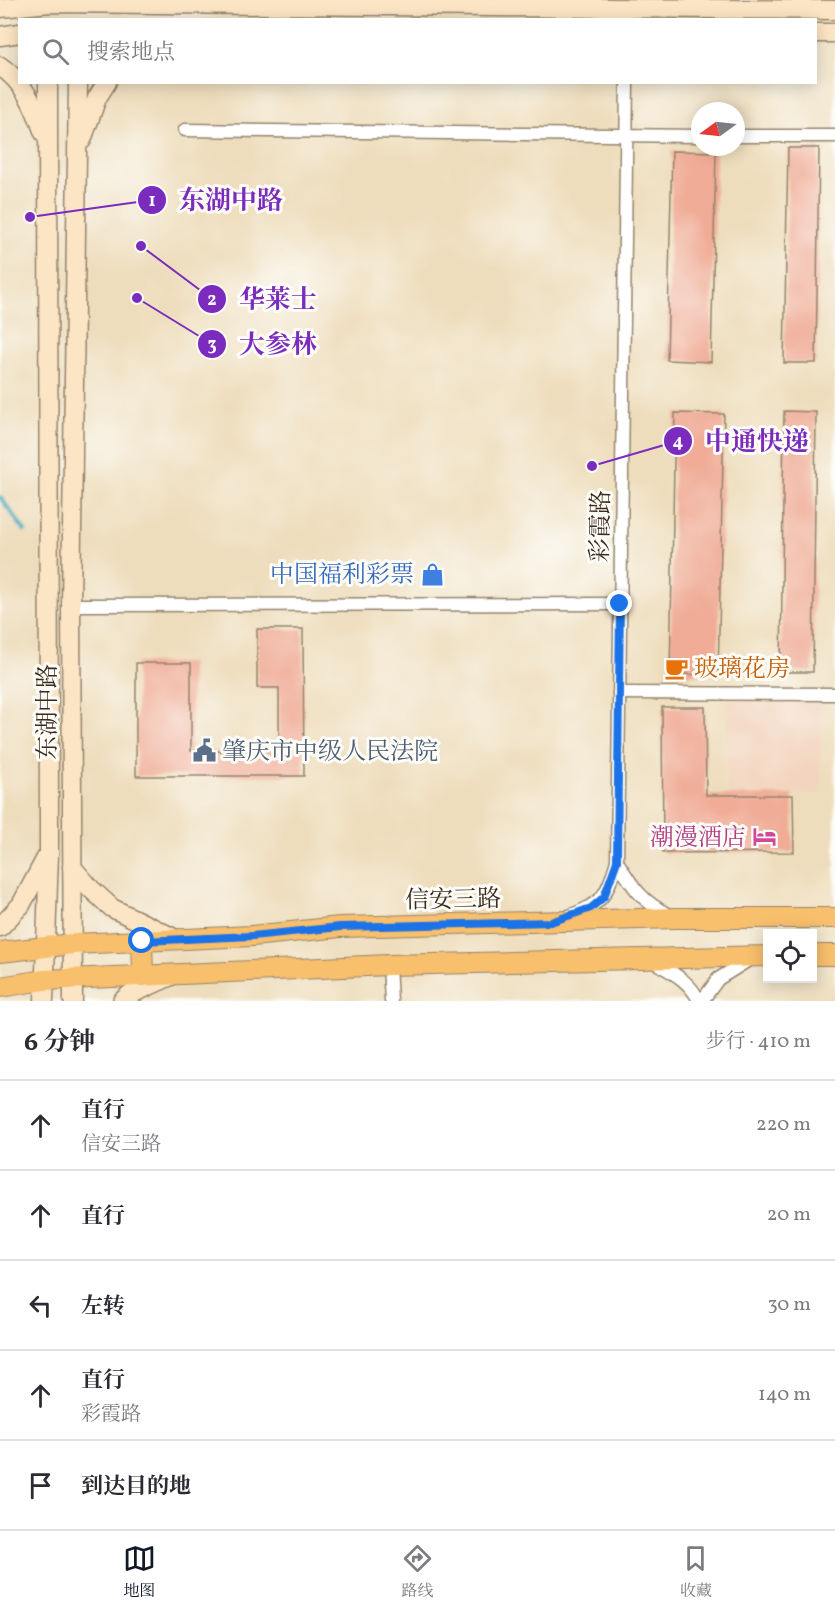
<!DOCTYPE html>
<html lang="zh">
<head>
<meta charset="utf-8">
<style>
  :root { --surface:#fff; --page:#f7f7f7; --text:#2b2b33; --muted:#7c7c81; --line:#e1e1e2; --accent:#111827 }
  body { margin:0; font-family:Vollkorn,"Noto Serif SC",serif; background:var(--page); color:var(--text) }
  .controls { position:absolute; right:18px; bottom:18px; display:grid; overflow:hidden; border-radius:0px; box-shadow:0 3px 15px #0003 }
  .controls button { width:54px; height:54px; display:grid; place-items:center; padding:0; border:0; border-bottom:2px solid var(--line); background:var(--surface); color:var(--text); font:30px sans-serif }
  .compass { position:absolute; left:691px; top:102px; width:54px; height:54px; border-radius:50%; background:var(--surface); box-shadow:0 3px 15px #0003; rotate:255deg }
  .stop { position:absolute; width:18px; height:18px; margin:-14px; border:4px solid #1a73e8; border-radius:50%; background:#fff }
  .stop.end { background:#1a73e8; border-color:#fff; box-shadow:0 2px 6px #0008 }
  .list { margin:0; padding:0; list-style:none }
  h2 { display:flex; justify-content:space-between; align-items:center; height:78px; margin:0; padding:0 24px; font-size:26px }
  h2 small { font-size:20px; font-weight:400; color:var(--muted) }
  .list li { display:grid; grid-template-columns:39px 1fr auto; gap:18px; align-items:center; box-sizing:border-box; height:90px; padding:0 24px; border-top:2px solid var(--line) }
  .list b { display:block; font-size:22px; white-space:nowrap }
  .list p { margin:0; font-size:20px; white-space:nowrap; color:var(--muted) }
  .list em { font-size:20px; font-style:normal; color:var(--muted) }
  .icon { flex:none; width:33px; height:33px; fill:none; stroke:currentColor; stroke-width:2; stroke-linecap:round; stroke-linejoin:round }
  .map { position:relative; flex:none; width:835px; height:1001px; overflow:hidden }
  .search { position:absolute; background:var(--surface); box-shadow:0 3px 15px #0003; left:18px; right:18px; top:18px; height:66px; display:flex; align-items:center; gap:15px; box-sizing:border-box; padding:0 21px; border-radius:0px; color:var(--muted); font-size:22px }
  .sheet { height:528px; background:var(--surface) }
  nav { display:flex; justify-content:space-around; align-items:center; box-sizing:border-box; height:84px; border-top:2px solid var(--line); background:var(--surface); font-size:16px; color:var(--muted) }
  nav a { display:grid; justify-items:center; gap:3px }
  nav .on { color:var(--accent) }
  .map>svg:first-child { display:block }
</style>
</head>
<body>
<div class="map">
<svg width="835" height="1001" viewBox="0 0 835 1001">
  <rect width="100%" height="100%" fill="#fdfcf7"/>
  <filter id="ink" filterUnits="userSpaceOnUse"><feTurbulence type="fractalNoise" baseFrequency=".0167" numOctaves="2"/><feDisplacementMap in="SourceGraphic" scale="12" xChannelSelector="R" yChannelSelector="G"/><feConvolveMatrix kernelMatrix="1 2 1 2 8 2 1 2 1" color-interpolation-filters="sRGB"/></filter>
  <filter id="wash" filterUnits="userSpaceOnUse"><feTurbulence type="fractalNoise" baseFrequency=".008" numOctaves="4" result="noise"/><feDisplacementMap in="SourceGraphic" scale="24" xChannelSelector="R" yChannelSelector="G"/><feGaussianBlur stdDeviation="1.35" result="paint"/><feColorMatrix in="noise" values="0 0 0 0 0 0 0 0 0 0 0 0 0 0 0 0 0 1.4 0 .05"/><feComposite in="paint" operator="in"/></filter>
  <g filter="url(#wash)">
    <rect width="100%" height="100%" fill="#eeddbc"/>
    <polygon fill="#f3d4be" points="727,700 821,700 821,794 727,793"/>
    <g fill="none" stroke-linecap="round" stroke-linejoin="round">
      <polyline stroke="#3ca9bc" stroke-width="4" points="0,497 25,531"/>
    </g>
    <g id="blocks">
      <g fill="#f0ac96">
        <polygon points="788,148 819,148 816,363 784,363"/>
        <polygon points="672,151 716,152 711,362 667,360"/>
        <polygon points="784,411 816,412 813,672 781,672"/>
        <polygon points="675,413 724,414 718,675 670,674"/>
        <polygon points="257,629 303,629 304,776 136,776 136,663 191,663 191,751 279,751 279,688 257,688"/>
        <polygon points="662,707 705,707 706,795 793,795 794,852 663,853"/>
      </g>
    </g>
  </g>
  <g filter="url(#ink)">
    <use href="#blocks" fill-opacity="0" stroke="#94846d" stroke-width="1.5"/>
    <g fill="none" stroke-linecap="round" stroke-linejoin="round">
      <defs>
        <g id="street">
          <polyline points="185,130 700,136"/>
          <polyline points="736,136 835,136"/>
          <polyline points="71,605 620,604"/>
          <polyline points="619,693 835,694"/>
          <path d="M617,861C633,887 641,901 669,915"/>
          <path d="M569,916C604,903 606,896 617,861L627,82"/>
          <path d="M651,960C669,971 690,980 699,1001"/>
          <polyline points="389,965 391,1001"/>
          <polyline points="702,1001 718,979 752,958"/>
        </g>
        <g id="secondary">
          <polyline points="0,8 50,3 835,10"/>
          <polyline points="816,33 835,33"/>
          <polyline points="0,36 20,33"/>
          <path d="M0,66C25,83 34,105 44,133"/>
          <polyline points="82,140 97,98 107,82"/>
          <polyline points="72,867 91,889 112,908 176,939"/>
          <polyline points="0,927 21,905 46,858"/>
          <polyline points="44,1001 49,854 48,82"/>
          <polyline points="73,1001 71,605 78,82"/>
          <polyline points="122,1001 129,995 171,976"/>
        </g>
        <g id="primary">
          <polyline points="142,941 143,976"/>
          <polyline points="0,952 73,944 252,936 340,927 677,918 835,918"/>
          <polyline points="812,955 835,955"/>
          <polyline points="0,987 44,980 389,965 768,956"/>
        </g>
      </defs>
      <use href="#street" stroke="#94846d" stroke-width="15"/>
      <use href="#secondary" stroke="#94846d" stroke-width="21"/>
      <use href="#primary" stroke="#94846d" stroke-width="22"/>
      <use href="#street" stroke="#fff" stroke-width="12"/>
      <use href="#secondary" stroke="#fce5c4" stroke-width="18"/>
      <use href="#primary" stroke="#f8bf6c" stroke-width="20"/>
    </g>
  </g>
  <g fill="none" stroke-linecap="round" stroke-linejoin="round" filter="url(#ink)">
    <polyline stroke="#1a73e8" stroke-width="8" points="142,941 252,936 340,927 551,922 591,908 604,897 617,861 620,604"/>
  </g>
  <defs>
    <symbol id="shop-bare" viewBox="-9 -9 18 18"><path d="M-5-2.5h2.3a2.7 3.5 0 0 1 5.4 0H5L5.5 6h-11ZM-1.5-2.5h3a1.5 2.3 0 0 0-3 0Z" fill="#3f7fe0" stroke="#fdfcf7" stroke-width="2.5" paint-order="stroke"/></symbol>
    <symbol id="cafe-bare" viewBox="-9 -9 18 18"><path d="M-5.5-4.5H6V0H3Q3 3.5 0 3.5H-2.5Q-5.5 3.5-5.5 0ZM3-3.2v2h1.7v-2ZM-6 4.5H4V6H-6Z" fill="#e8710a" stroke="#fdfcf7" stroke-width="2.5" paint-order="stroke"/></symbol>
    <symbol id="civic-bare" viewBox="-9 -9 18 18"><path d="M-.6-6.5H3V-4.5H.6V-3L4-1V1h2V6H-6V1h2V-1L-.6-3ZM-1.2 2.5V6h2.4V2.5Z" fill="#5c6f8a" stroke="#fdfcf7" stroke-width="2.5" paint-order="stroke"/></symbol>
    <symbol id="hotel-bare" viewBox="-9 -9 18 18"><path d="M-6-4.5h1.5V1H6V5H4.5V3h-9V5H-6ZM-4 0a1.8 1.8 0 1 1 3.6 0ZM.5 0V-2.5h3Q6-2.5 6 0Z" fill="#d1479c" stroke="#fdfcf7" stroke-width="2.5" paint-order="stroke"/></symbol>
  </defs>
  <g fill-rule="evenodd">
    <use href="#shop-bare" x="416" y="558" width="33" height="33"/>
    <use href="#cafe-bare" x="660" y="652" width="33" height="33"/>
    <use href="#civic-bare" x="188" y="734" width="33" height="33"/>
    <use href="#hotel-bare" x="748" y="820" width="33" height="33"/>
  </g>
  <g text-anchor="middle" stroke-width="6" stroke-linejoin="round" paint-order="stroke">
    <g font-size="24" fill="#3b2a1e" stroke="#fdfcf7">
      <text transform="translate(600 526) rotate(-89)" y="8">彩霞路</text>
      <text transform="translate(47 712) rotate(-90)" y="8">东湖中路</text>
      <text transform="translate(453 899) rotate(-1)" y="8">信安三路</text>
    </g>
    <g font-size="24" fill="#366cbe" stroke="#fdfcf7" text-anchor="end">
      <text x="414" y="582">中国福利彩票</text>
    </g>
    <g font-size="24" fill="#c56008" stroke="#fdfcf7" text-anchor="start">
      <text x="694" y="676">玻璃花房</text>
    </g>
    <g font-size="24" fill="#4e5e75" stroke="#fdfcf7" text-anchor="start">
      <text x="222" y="759">肇庆市中级人民法院</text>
    </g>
    <g font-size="24" fill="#b23c85" stroke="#fdfcf7" text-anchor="end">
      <text x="746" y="845">潮漫酒店</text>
    </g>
  </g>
  <path fill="none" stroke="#7b2cbf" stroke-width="2" d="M30 217L152 200M141 246L212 299M137 298L212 344M592 466L678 441"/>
  <g fill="#7b2cbf" stroke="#fdfcf7" stroke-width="2">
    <circle cx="30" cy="217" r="6"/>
    <circle cx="141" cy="246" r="6"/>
    <circle cx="137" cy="298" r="6"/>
    <circle cx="592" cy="466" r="6"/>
    <circle cx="152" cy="200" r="15"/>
    <circle cx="212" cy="299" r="15"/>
    <circle cx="212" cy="344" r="15"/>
    <circle cx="678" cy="441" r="15"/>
  </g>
  <g font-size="18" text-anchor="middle" font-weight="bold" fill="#fff">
    <text x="152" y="206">1</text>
    <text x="212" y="305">2</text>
    <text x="212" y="350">3</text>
    <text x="678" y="447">4</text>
  </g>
  <g font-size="26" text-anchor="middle" font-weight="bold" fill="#7b2cbf" stroke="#fdfcf7" stroke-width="6" stroke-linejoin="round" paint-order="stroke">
    <text x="231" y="209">东湖中路</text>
    <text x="278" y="308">华莱士</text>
    <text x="278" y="353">大参林</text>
    <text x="757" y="450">中通快递</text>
  </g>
</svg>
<div class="controls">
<button><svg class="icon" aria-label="locate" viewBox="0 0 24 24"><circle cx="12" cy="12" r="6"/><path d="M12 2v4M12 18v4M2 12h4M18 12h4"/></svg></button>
</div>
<svg class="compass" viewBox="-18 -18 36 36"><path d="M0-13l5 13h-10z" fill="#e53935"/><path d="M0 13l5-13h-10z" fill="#7c7c81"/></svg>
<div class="stop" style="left:142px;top:941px"></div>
<div class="stop end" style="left:620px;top:604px"></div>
<div class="search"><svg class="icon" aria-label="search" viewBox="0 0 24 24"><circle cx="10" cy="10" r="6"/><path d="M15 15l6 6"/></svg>搜索地点</div>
</div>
<section class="sheet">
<h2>6 分钟<small>步行 · 410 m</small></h2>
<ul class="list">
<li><svg class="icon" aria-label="ahead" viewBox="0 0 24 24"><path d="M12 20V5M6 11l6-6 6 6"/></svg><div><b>直行</b><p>信安三路</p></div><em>220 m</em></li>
<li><svg class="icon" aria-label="ahead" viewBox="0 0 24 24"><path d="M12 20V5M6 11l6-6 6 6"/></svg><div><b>直行</b></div><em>20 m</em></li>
<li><svg class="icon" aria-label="left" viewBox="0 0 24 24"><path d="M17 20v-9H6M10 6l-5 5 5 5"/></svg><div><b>左转</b></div><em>30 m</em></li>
<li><svg class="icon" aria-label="ahead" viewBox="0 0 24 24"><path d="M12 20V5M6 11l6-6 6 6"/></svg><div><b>直行</b><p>彩霞路</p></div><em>140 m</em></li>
<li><svg class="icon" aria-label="arrive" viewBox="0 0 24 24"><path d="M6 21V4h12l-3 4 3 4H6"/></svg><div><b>到达目的地</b></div></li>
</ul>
</section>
<nav>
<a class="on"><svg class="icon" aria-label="map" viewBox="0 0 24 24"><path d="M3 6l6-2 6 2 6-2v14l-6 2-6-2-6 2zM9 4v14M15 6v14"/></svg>地图</a>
<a><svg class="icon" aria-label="directions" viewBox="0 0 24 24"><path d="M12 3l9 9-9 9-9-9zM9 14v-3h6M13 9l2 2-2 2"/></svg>路线</a>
<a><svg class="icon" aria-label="saved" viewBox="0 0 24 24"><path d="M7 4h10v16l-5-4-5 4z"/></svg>收藏</a>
</nav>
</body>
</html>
